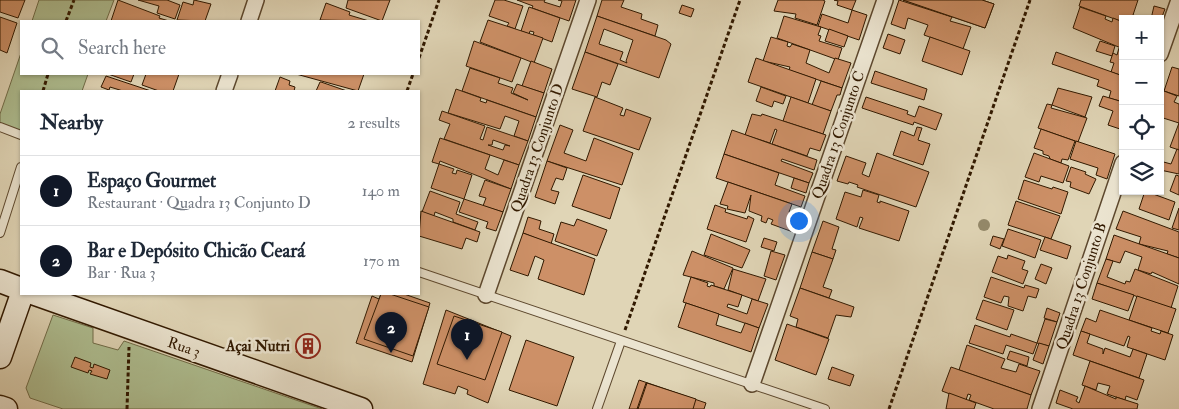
<!DOCTYPE html>
<html lang="en">
<head>
<meta charset="utf-8">
<style>
  :root { --surface:#fff; --page:#f2f2f3; --text:#1f2937; --muted:#747a83; --line:#e0e1e3; --accent:#111827 }
  body { margin:0; font-family:"IM FELL Double Pica",serif; background:var(--page); color:var(--text) }
  .controls { position:absolute; right:15px; top:15px; display:grid; overflow:hidden; border-radius:0px; box-shadow:0 1px 4px #0004 }
  .controls button { width:45px; height:45px; display:grid; place-items:center; padding:0; border:0; border-bottom:1px solid var(--line); background:var(--surface); color:var(--text); font:25px sans-serif }
  .you { position:absolute; left:798px; top:220px; width:18px; height:18px; margin:-12px; border:4px solid #fff; border-radius:50%; background:#1a73e8; box-shadow:0 0 0 8px #1a73e833 }
  .badge { display:grid; place-items:center; width:32px; height:32px; border-radius:50%; background:var(--accent); color:#fff; font-size:16px; font-weight:700 }
  .pin { position:absolute; translate:-50% -41px; filter:drop-shadow(0 1px 2px #0008) }
  .pin::after { content:''; position:absolute; top:26px; width:18px; height:15px; background:inherit; clip-path:polygon(0 0,100% 0,50% 100%) }
  .list { margin:0; padding:0; list-style:none }
  h2 { display:flex; justify-content:space-between; align-items:center; height:65px; margin:0; padding:0 20px; font-size:21px }
  h2 small { font-size:16px; font-weight:400; color:var(--muted) }
  .list li { display:grid; grid-template-columns:32px 1fr auto; gap:15px; align-items:center; box-sizing:border-box; height:70px; padding:0 20px; border-top:1px solid var(--line) }
  .list b { display:block; font-size:19px; white-space:nowrap }
  .list p { margin:0; font-size:16px; white-space:nowrap; color:var(--muted) }
  .list em { font-size:16px; font-style:normal; color:var(--muted) }
  .icon { flex:none; width:28px; height:28px; fill:none; stroke:currentColor; stroke-width:2; stroke-linecap:round; stroke-linejoin:round }
  .map { position:relative; flex:none; width:1179px; height:409px; overflow:hidden }
  .search { position:absolute; background:var(--surface); box-shadow:0 1px 4px #0004; left:20px; top:20px; width:400px; height:55px; display:flex; align-items:center; gap:12px; box-sizing:border-box; padding:0 18px; border-radius:0px; color:var(--muted); font-size:19px }
  .panel { position:absolute; background:var(--surface); box-shadow:0 1px 4px #0004; left:20px; top:90px; width:400px; height:205px; border-radius:0px }
  .map>svg:first-child { display:block }
</style>
</head>
<body>
<div class="map">
<svg width="1179" height="409" viewBox="0 0 1179 409">
  <rect width="100%" height="100%" fill="#e0d5b6"/>
  <filter id="stains"><feTurbulence type="fractalNoise" baseFrequency=".004" numOctaves="4"/><feColorMatrix values="0 0 0 0 .2 0 0 0 0 .09 0 0 0 0 .02 0 0 0 .5 -.17"/></filter>
  <radialGradient id="worn" r=".72"><stop offset=".6" stop-color="#630" stop-opacity="0"/><stop offset="1" stop-color="#630" stop-opacity=".3"/></radialGradient>
  <g fill="#aebe91" stroke="#706c48">
    <polygon points="39,0 114,0 106,21 32,21"/>
    <polygon points="21,53 21,74 88,74 82,91 21,91 21,134 0,127 0,114"/>
    <polygon points="53,315 93,328 93,343 118,350 124,341 322,409 63,409 30,398 26,388"/>
  </g>
  <g fill="#cd9067" stroke="#311900" fill-rule="evenodd">
    <polygon points="0,0 25,0 18,18 0,12"/>
    <polygon points="118,0 160,16 159,18 169,21 111,21"/>
    <polygon points="138,0 167,0 180,5 175,19 157,13 159,6"/>
    <polygon points="194,0 211,4 205,21 177,20 183,2 193,5"/>
    <polygon points="348,0 390,0 382,21 346,8"/>
    <polygon points="495,0 504,0 523,6 515,29 507,26 509,23 489,16"/>
    <polygon points="517,0 545,0 544,2 560,7 562,1 558,0 576,0 569,21 532,8 533,6"/>
    <polygon points="602,0 624,0 621,7 642,14 641,19 658,25 655,36 597,16"/>
    <polygon points="778,0 823,0 825,1 817,25 795,18 796,14 774,11"/>
    <polygon points="834,0 856,0 852,10 837,5 838,1"/>
    <polygon points="899,0 952,17 950,21 971,27 963,49 924,35 928,25 908,18 905,29 891,24"/>
    <polygon points="903,0 950,0 947,8 952,10 955,0 982,0 994,4 985,28"/>
    <polygon points="903,0 982,0 994,4 985,28"/>
    <polygon points="1081,0 1138,0 1133,15 1146,19 1123,19 1123,22 1079,6"/>
    <polygon points="326,3 350,12 349,15 369,21 320,20"/>
    <polygon points="682,5 694,9 691,17 679,13"/>
    <polygon points="1154,6 1165,9 1160,22 1160,19 1151,19"/>
    <polygon points="529,7 560,18 552,42 533,35 534,32 530,31 529,34 521,31"/>
    <polygon points="1080,7 1106,16 1105,19 1112,22 1113,18 1123,22 1121,48 1073,28"/>
    <polygon points="852,10 867,15 859,40 818,26 822,14 848,23"/>
    <path d="M597,16L666,40L671,44L659,78L585,52ZM604,29L633,40L626,61L627,63L620,60L623,52L599,44Z"/>
    <polygon points="784,16 821,27 818,35 821,36 819,41 842,48 838,60 777,38"/>
    <polygon points="0,17 17,23 7,53 0,50"/>
    <polygon points="488,20 543,38 534,63 480,42"/>
    <polygon points="829,29 848,36 844,47 825,41"/>
    <polygon points="888,34 905,40 900,54 883,48"/>
    <polygon points="771,37 788,42 787,46 790,47 792,44 810,50 806,63 829,73 835,58 851,63 842,88 789,70 790,67 763,61"/>
    <polygon points="930,37 970,51 962,75 922,61"/>
    <polygon points="474,41 521,58 512,82 466,66"/>
    <polygon points="1100,41 1115,46 1112,56 1096,51"/>
    <polygon points="1119,48 1123,49 1123,76 1111,72 1114,63 1110,62 1113,53 1117,55"/>
    <polygon points="585,52 618,64 610,85 602,82 597,97 572,89"/>
    <polygon points="1056,52 1123,76 1123,102 1109,98 1111,91 1097,86 1099,80 1052,64"/>
    <polygon points="756,58 816,79 808,103 748,82"/>
    <polygon points="531,61 552,69 544,93 522,86"/>
    <polygon points="1172,67 1179,69 1179,96 1164,91"/>
    <polygon points="470,68 500,78 498,83 513,88 511,93 528,100 513,93 517,84 544,93 536,117 462,91"/>
    <polygon points="875,71 927,89 924,100 871,83"/>
    <polygon points="108,74 134,74 131,82"/>
    <polygon points="146,74 179,74 173,91 159,91 142,85"/>
    <polygon points="296,74 364,74 358,91"/>
    <polygon points="106,76 151,91 123,91 110,87 109,90 101,87"/>
    <polygon points="280,77 290,81 289,85 295,87 294,91 275,91"/>
    <polygon points="821,81 842,88 840,95 837,95 831,111 812,105"/>
    <polygon points="320,82 321,82 347,91 316,91"/>
    <polygon points="761,87 786,96 783,104 774,101 772,107 756,101"/>
    <polygon points="1058,88 1092,97 1085,117 1052,105"/>
    <polygon points="456,89 481,98 480,101 486,103 487,100 536,117 528,141 514,136 519,121 505,116 500,129 448,113"/>
    <polygon points="1164,91 1177,96 1174,102 1179,104 1179,123 1160,117 1160,102"/>
    <polygon points="1103,96 1123,102 1123,130 1108,125 1113,111 1099,106"/>
    <polygon points="595,97 623,108 620,115 624,116 626,109 651,118 639,150 583,131"/>
    <polygon points="791,97 831,111 823,134 783,121"/>
    <polygon points="866,97 908,111 907,114 915,117 919,106 942,114 936,130 914,122 913,125 862,108"/>
    <polygon points="1047,104 1052,105 1051,108 1087,118 1078,142 1038,128"/>
    <path d="M442,111L485,126L480,139L483,140L487,127L528,141L519,165L444,139L450,124L439,120ZM493,140L510,146L505,145L503,150L488,145H492Z"/>
    <polygon points="752,114 761,116 762,114 826,135 820,151 810,148 807,156 772,144 777,130 775,129 770,143 745,135"/>
    <polygon points="1179,123 1179,150 1170,147"/>
    <polygon points="560,125 573,130 564,153 586,161 594,138 633,153 622,185 547,161"/>
    <polygon points="917,127 922,128 918,140 930,144 923,165 893,155 901,131 914,136"/>
    <polygon points="1041,129 1075,141 1068,160 1062,159 1061,163 1050,159 1049,156 1043,154 1043,151 1034,148"/>
    <polygon points="732,130 817,160 814,170 782,159 781,161 813,173 809,183 724,154"/>
    <polygon points="440,138 490,155 485,169 498,175 504,160 519,165 511,189 440,161 439,164 432,162"/>
    <polygon points="1076,141 1115,154 1107,179 1096,175 1098,168 1070,159"/>
    <polygon points="1177,149 1179,150 1179,174 1160,170 1160,161 1171,164"/>
    <polygon points="877,153 929,172 916,207 857,187 858,185 849,182 848,184 837,181 846,156 866,163 862,174 869,177"/>
    <polygon points="1034,153 1069,166 1063,183 1041,176 1039,182 1025,177"/>
    <polygon points="724,154 779,173 775,185 805,196 801,207 716,178"/>
    <polygon points="547,161 567,168 563,180 556,178 551,190 559,192 555,204 535,197"/>
    <polygon points="439,164 454,169 452,173 456,174 457,170 472,175 464,199 431,188"/>
    <polygon points="1071,167 1086,172 1085,174 1096,179 1089,194 1070,187 1071,182 1066,181"/>
    <polygon points="583,175 620,188 610,219 572,206"/>
    <polygon points="1176,175 1179,176 1179,195 1170,191"/>
    <polygon points="794,178 809,183 806,193 791,188"/>
    <polygon points="485,180 511,189 503,212 483,206 486,198 479,196"/>
    <polygon points="1024,180 1052,189 1053,187 1068,192 1061,214 1018,199"/>
    <polygon points="728,182 792,204 789,212 798,215 793,232 771,224 773,220 768,218 766,223 761,221 762,216 749,211 751,195 745,213 727,209 728,206 720,204"/>
    <polygon points="863,190 879,195 877,202 880,203 880,201 909,211 899,241 859,228 863,218 860,217 857,227 836,219 845,192 861,197"/>
    <polygon points="430,191 460,202 456,214 478,222 475,230 453,222 453,219 435,212 434,216 422,212"/>
    <polygon points="1145,191 1175,202 1169,220 1139,209"/>
    <polygon points="464,199 503,212 496,231 486,228 488,222 459,212"/>
    <polygon points="1016,201 1060,216 1051,239 1008,225"/>
    <polygon points="715,205 726,209 725,212 747,219 748,216 754,219 746,242 707,229"/>
    <polygon points="1179,208 1179,230 1172,228"/>
    <polygon points="421,211 480,232 477,242 466,238 462,249 419,236"/>
    <polygon points="1123,211 1179,232 1179,258 1167,254 1168,251 1139,244 1141,237 1116,229"/>
    <polygon points="528,217 541,221 539,229 554,234 551,244 523,233"/>
    <polygon points="577,219 607,230 597,256 555,241 561,222 574,226"/>
    <polygon points="823,221 839,227 832,249 836,250 833,259 812,252"/>
    <polygon points="1008,229 1041,240 1035,258 1002,246"/>
    <polygon points="523,233 595,259 584,295 538,279 544,260 535,256 528,276 510,270"/>
    <polygon points="711,234 750,250 742,268 704,255"/>
    <polygon points="1114,235 1179,258 1179,284 1152,272 1151,274 1138,270 1142,257 1125,251 1120,263 1106,259"/>
    <polygon points="993,236 1004,239 1000,249 990,245"/>
    <polygon points="1045,237 1071,246 1067,259 1040,250"/>
    <polygon points="764,238 777,242 774,251 761,247"/>
    <polygon points="692,251 733,268 724,289 714,286 714,283 683,275"/>
    <polygon points="771,251 785,255 776,280 764,276"/>
    <polygon points="812,252 833,259 823,287 832,290 829,298 800,288"/>
    <polygon points="1008,255 1025,261 1022,269 1028,271 1023,284 992,272 998,256 1007,259"/>
    <polygon points="1106,259 1113,261 1107,277 1125,284 1126,281 1130,282 1135,269 1178,286 1171,308 1097,283"/>
    <polygon points="1041,264 1052,268 1046,284 1035,279"/>
    <polygon points="733,269 766,279 758,301 728,290"/>
    <polygon points="691,277 708,283 707,286 710,287 711,285 742,295 738,307 728,304 727,307 747,314 752,299 768,304 759,328 683,302"/>
    <polygon points="991,277 1024,288 1025,285 1039,289 1036,298 1028,296 1023,311 1008,306 1009,297 1004,296 1001,303 984,297"/>
    <polygon points="1097,283 1134,295 1128,311 1092,299"/>
    <polygon points="800,288 854,307 851,317 836,315 828,338 796,327 798,319 790,316"/>
    <polygon points="381,294 404,294 430,303 412,362 356,343 372,296 379,299"/>
    <polygon points="381,294 390,294 429,307 413,356 364,339"/>
    <polygon points="1137,296 1176,309 1168,333 1129,320"/>
    <polygon points="983,300 1014,310 1007,330 976,319"/>
    <polygon points="686,303 719,314 716,325 741,333 745,323 759,328 751,352 678,327"/>
    <polygon points="1047,308 1060,313 1057,322 1044,318"/>
    <polygon points="446,310 511,336 488,403 467,394 468,390 458,386 455,394 423,384"/>
    <polygon points="1100,310 1152,328 1151,331 1160,334 1161,331 1173,335 1165,360 1127,347 1130,337 1128,336 1124,346 1081,331 1086,318 1096,322"/>
    <polygon points="454,316 502,332 485,380 437,364"/>
    <polygon points="1045,319 1057,322 1049,346 1037,343"/>
    <polygon points="787,324 829,339 816,375 775,360"/>
    <polygon points="975,325 1010,337 1011,334 1037,343 1033,354 1006,345 1003,354 969,343"/>
    <polygon points="1081,331 1090,334 1087,343 1103,349 1103,354 1105,348 1130,357 1133,349 1147,354 1139,378 1073,355"/>
    <polygon points="304,334 319,341 311,358 296,352"/>
    <polygon points="303,338 316,342 311,358 298,353"/>
    <polygon points="526,340 574,357 557,406 509,390"/>
    <polygon points="1039,343 1049,346 1043,364 1033,360"/>
    <polygon points="967,345 1005,359 1001,368 1016,372 1019,364 1040,371 1031,395 959,370"/>
    <polygon points="1010,351 1029,357 1027,366 1007,359"/>
    <polygon points="75,357 91,363 90,367 93,368 94,364 110,370 107,379 90,374 92,371 89,370 88,373 71,367"/>
    <polygon points="1090,361 1144,380 1137,400 1126,396 1125,400 1107,394 1110,386 1098,383 1096,390 1082,385"/>
    <polygon points="832,367 854,375 850,386 828,379"/>
    <polygon points="951,367 1031,395 1027,409 994,409 969,400 971,395 968,394 966,400 942,391"/>
    <polygon points="639,380 706,403 704,409 629,409"/>
    <polygon points="646,383 694,399 691,409 637,409"/>
    <polygon points="647,383 696,399 693,409 638,409"/>
    <polygon points="1085,386 1116,399 1116,397 1138,404 1137,409 1073,409 1056,403 1060,390 1078,397 1076,401 1079,403"/>
    <polygon points="949,393 976,403 974,409 946,409"/>
  </g>
  <g fill="none" stroke-linecap="round" stroke-linejoin="round">
    <defs>
      <g id="service">
        <polyline points="0,127 21,135"/>
        <polyline points="0,233 21,167"/>
        <polyline points="419,272 825,409"/>
        <polyline points="597,409 621,341"/>
      </g>
      <g id="minor">
        <polyline points="249,21 256,0"/>
        <polyline points="1160,54 1179,0"/>
        <polyline points="224,91 230,74"/>
        <polyline points="486,295 588,0"/>
        <polyline points="752,384 885,0"/>
        <polyline points="1040,409 1123,163"/>
      </g>
      <g id="secondary">
        <polyline points="0,281 21,289"/>
        <polyline points="35,294 361,409"/>
        <polyline points="0,357 22,294"/>
        <polyline points="0,407 6,409"/>
      </g>
    </defs>
    <use href="#service" stroke="#5d482e" stroke-width="10"/>
    <use href="#minor" stroke="#5d482e" stroke-width="18"/>
    <use href="#secondary" stroke="#311900" stroke-width="25"/>
    <g stroke="#311900" stroke-width="3" stroke-dasharray="4 2.5" stroke-linecap="butt">
      <polyline points="66,21 74,0"/>
      <polyline points="419,58 439,0"/>
      <polyline points="43,91 48,74"/>
      <polyline points="407,91 413,74"/>
      <polyline points="625,330 740,0"/>
      <polyline points="127,409 129,347"/>
      <polyline points="889,409 1030,0"/>
    </g>
    <use href="#service" stroke="#ebe4d0" stroke-width="8"/>
    <use href="#minor" stroke="#ebe4d0" stroke-width="15"/>
    <use href="#secondary" stroke="#ebe4d0" stroke-width="22"/>
  </g>
  <circle fill="#94896a" cx="984" cy="225" r="6"/>
  <defs>
    <symbol id="building-ring" viewBox="-11 -11 22 22"><circle r="9.5" fill="#ebe4d0" stroke="#8f2418" stroke-width="1.5"/><path d="M-4-6H4V6H1V3H-1V6H-4ZM-2.5-4.3h1.7v1.8h-1.7ZM.8-4.3h1.7v1.8H.8ZM-2.5-1h1.7V.8h-1.7ZM.8-1h1.7V.8H.8Z" fill="#8f2418"/></symbol>
  </defs>
  <g fill-rule="evenodd">
    <use href="#building-ring" x="294" y="332" width="28" height="28"/>
  </g>
  <g text-anchor="middle" stroke-width="5" stroke-linejoin="round" paint-order="stroke">
    <g font-size="15" fill="#311900" stroke="#ebe4d0">
      <text transform="translate(838 135) rotate(-71)" y="5">Quadra 13 Conjunto C</text>
      <text transform="translate(537 148) rotate(-71)" y="5">Quadra 13 Conjunto D</text>
      <text transform="translate(1081 286) rotate(-72)" y="5">Quadra 13 Conjunto B</text>
      <text transform="translate(184 347) rotate(19)" y="5">Rua 3</text>
    </g>
    <g font-size="15" font-weight="bold" fill="#311900" stroke="#ebe4d0" text-anchor="end">
      <text x="290" y="351">Açai Nutri</text>
    </g>
  </g>
  <rect width="100%" height="100%" filter="url(#stains)"/>
  <rect width="100%" height="100%" fill="url(#worn)"/>
</svg>
<div class="controls">
<button>+</button>
<button>−</button>
<button><svg class="icon" aria-label="locate" viewBox="0 0 24 24"><circle cx="12" cy="12" r="6"/><path d="M12 2v4M12 18v4M2 12h4M18 12h4"/></svg></button>
<button><svg class="icon" aria-label="layers" viewBox="0 0 24 24"><path d="M12 4l9 5-9 5-9-5zM3 14l9 5 9-5"/></svg></button>
</div>
<div class="you"></div>
<div class="pin badge" style="left:467px;top:360px">1</div>
<div class="pin badge" style="left:391px;top:353px">2</div>
<div class="search"><svg class="icon" aria-label="search" viewBox="0 0 24 24"><circle cx="10" cy="10" r="6"/><path d="M15 15l6 6"/></svg>Search here</div>
<section class="panel">
<h2>Nearby<small>2 results</small></h2>
<ul class="list">
<li><span class="badge">1</span><div><b>Espaço Gourmet</b><p>Restaurant · Quadra 13 Conjunto D</p></div><em>140 m</em></li>
<li><span class="badge">2</span><div><b>Bar e Depósito Chicão Ceará</b><p>Bar · Rua 3</p></div><em>170 m</em></li>
</ul>
</section>
</div>
</body>
</html>
